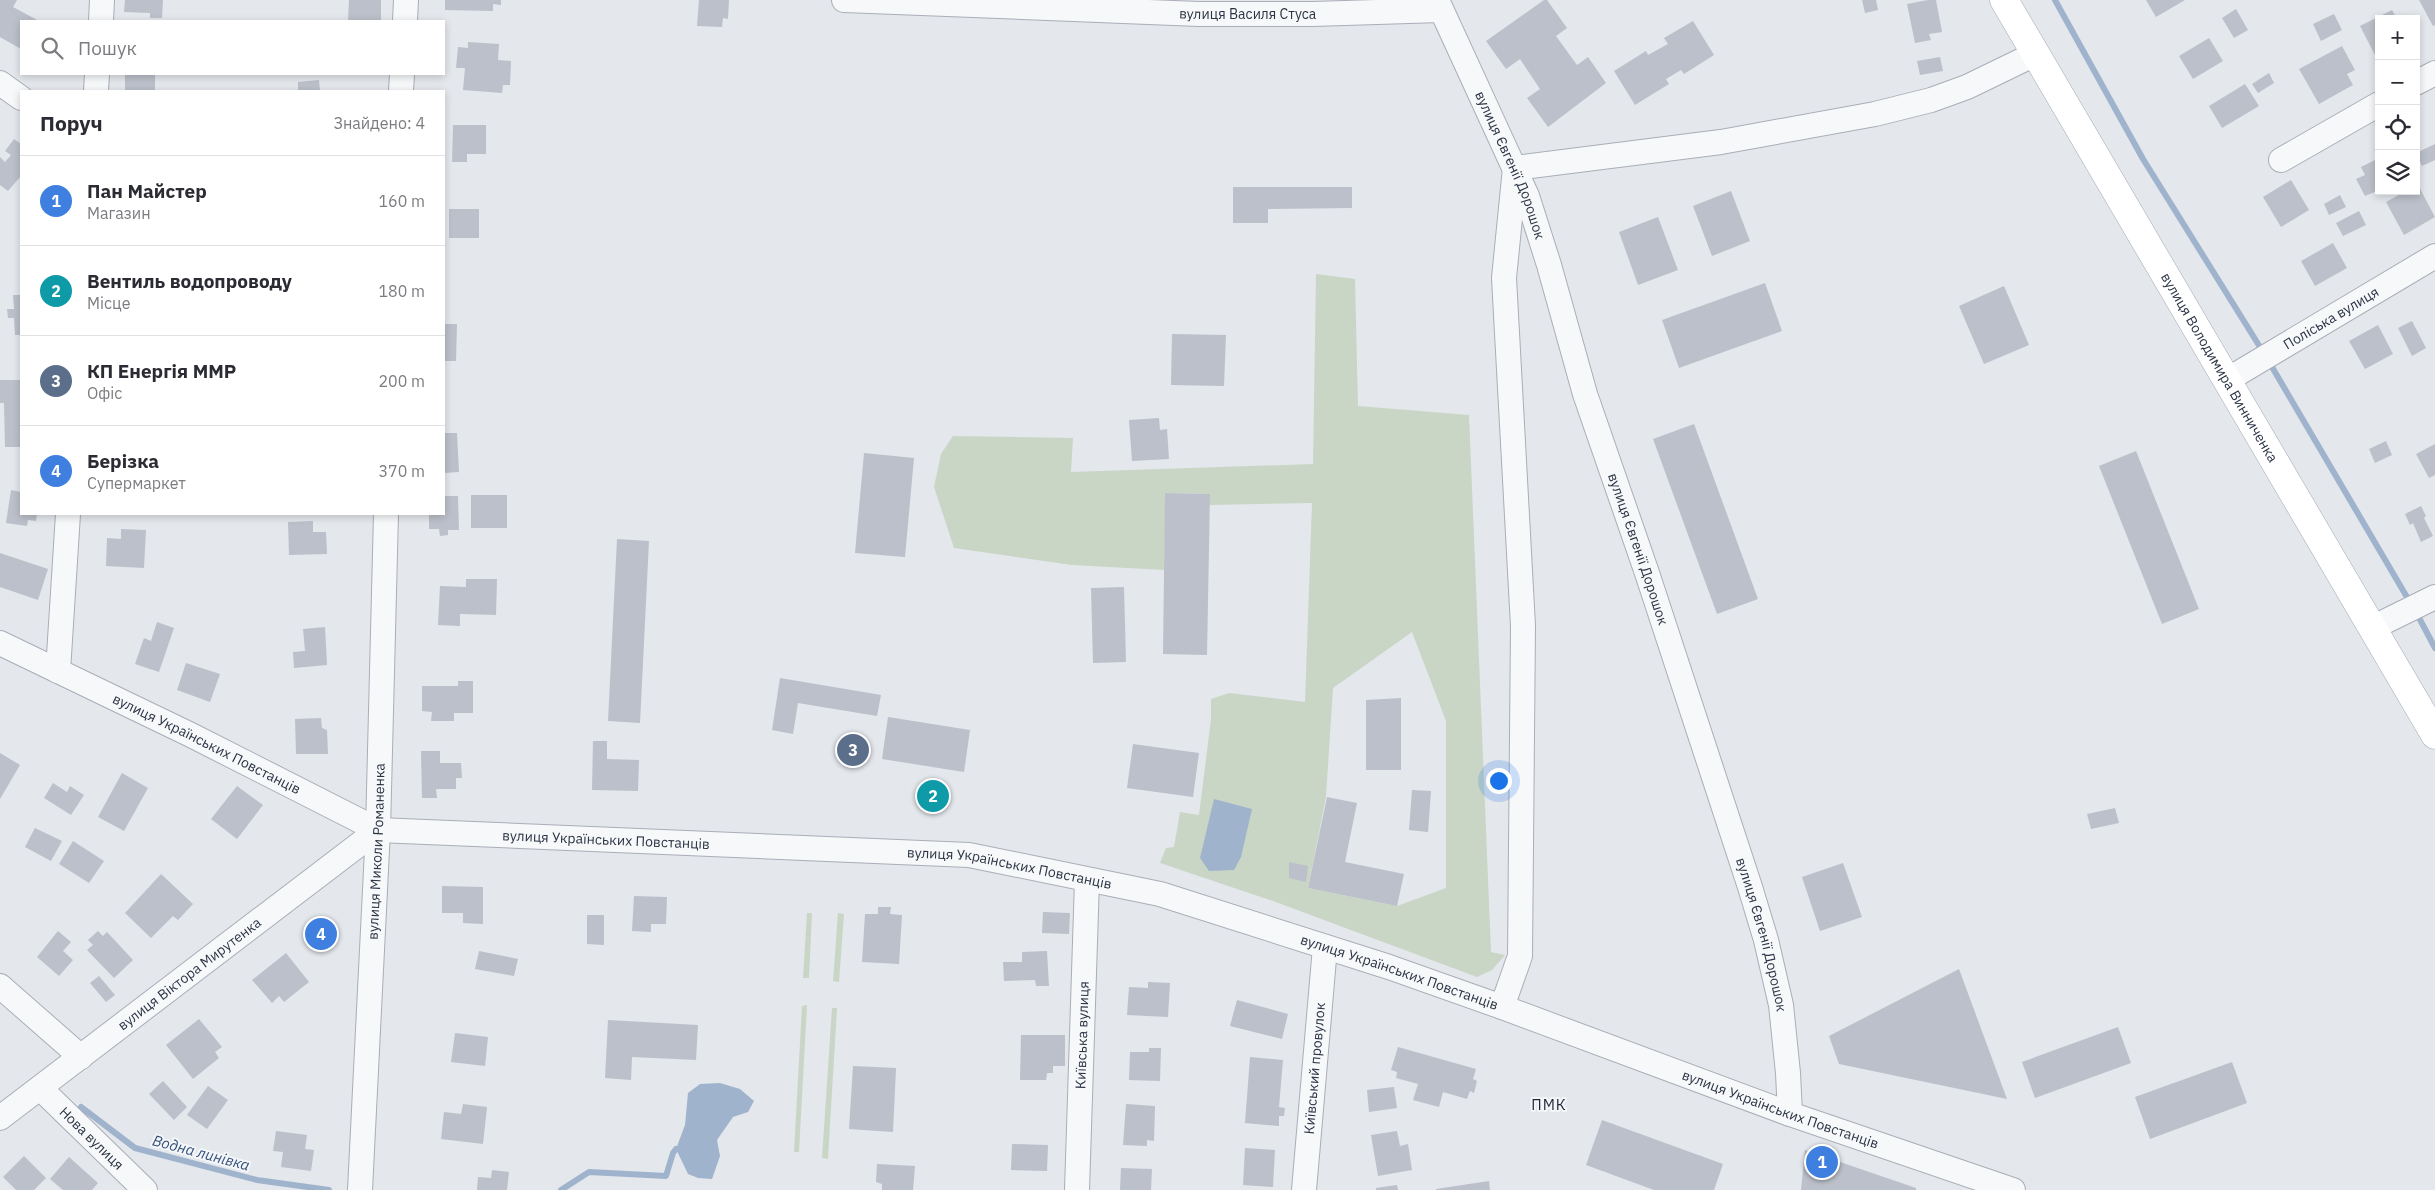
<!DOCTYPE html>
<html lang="uk">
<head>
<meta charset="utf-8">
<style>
  :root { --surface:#fff; --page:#f7f7f7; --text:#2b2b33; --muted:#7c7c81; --line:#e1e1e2; --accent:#0f766e }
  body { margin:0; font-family:"IBM Plex Sans",sans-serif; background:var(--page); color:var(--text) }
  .controls { position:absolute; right:15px; top:15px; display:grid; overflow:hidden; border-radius:0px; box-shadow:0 2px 8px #0003 }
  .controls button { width:45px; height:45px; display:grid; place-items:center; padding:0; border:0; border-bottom:1px solid var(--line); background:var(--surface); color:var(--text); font:25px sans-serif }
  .you { position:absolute; left:1498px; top:780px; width:18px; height:18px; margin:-12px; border:4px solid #fff; border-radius:50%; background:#1a73e8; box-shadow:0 0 0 8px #1a73e833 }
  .badge { display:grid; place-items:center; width:32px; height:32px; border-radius:50%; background:var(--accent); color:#fff; font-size:16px; font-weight:700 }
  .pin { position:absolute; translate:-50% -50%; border:2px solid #fff; box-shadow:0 1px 5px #0006 }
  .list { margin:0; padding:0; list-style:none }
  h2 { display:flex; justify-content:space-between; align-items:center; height:65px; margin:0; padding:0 20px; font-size:21px }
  h2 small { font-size:16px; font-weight:400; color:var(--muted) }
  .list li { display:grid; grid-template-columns:32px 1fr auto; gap:15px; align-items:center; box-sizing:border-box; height:90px; padding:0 20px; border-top:1px solid var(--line) }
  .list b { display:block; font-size:19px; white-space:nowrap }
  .list p { margin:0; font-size:16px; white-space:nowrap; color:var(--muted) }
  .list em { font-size:16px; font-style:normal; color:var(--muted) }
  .icon { flex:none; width:28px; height:28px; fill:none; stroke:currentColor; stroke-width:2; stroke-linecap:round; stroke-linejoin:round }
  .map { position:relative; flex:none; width:2435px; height:1190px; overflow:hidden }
  .search { position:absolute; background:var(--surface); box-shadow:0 2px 8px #0003; left:20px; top:20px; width:425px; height:55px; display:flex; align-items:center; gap:12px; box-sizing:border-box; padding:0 18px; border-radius:0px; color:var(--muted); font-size:19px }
  .panel { position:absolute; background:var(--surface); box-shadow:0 2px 8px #0003; left:20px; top:90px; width:425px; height:425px; border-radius:0px }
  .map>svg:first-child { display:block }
</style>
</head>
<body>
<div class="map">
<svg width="2435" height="1190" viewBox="0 0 2435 1190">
  <rect width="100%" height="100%" fill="#e4e7ec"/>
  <g fill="#c9d6c5" fill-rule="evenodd">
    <path d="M1316,274L1355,279L1358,406L1469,415L1491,952L1505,955L1492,970L1477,977L1273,901L1160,863L1166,848L1174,847L1180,812L1199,815L1211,719V699L1229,693L1305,702L1312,503L1210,505L1209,494L1166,493L1164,570L1072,565L954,548L934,487L941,454L953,436L1073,438L1071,472L1313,464ZM1412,632L1446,721V888L1397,906L1308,888L1326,797L1333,688Z"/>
    <polygon points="807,913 812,913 809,978 803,978"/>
    <polygon points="838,913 844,914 839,982 833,981"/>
    <polygon points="807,1005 799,1152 794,1152 802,1006"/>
    <polygon points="832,1008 837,1008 828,1159 822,1158"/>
  </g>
  <g fill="#9fb4cc">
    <polygon points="1214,799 1252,809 1241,857 1234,870 1209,871 1200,858"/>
    <polygon points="720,1083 740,1089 754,1101 748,1112 733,1117 717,1140 720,1156 712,1179 698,1178 688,1174 676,1149 685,1125 688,1093 700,1084"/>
  </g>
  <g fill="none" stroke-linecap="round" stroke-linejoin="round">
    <g stroke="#9fb4cc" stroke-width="6">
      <polyline points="2055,0 2143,159 2265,355 2411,604"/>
      <polyline points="2416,612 2435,648"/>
      <polyline points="81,1107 135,1148 257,1180 329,1190"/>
      <polyline points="561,1190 589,1172 666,1176 673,1153 676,1149"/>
    </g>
  </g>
  <g fill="#bbc0ca">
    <polygon points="0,0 17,0 13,7 39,21 21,21 21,49 0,37"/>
    <polygon points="125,0 163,0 162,18 150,18 150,13 124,12"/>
    <polygon points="349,0 381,0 381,21 348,21"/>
    <polygon points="445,0 501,0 501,5 493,4 493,11 445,10"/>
    <polygon points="699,0 729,0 728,19 723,18 722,27 697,26"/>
    <polygon points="1544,0 1547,0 1567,28 1556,36 1577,65 1588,57 1606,83 1548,127 1527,98 1540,89 1520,59 1506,69 1486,41"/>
    <polygon points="1862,0 1876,0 1878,10 1865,13"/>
    <polygon points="1928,0 1936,0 1942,32 1929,34 1931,40 1915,43 1907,4"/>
    <polygon points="2146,0 2185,0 2156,17"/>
    <polygon points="2419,0 2435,0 2435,25 2433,26"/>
    <polygon points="2236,9 2248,30 2234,38 2222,18"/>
    <polygon points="2392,10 2397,19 2379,19 2379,53 2375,55 2360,26"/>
    <polygon points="2334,14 2342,30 2321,41 2313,24"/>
    <polygon points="1693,21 1714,55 1684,74 1681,70 1666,79 1669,84 1635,105 1614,71 1646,51 1648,55 1668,44 1664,38"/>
    <polygon points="2209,38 2223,61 2193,79 2179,56"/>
    <polygon points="468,42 499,44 498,60 511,61 510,85 503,85 502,93 463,90 465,68 456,68 458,47 468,48"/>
    <polygon points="2342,46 2355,70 2347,74 2353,85 2319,104 2299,69"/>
    <polygon points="1940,57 1943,71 1920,75 1917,61"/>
    <polygon points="2269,73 2274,83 2258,93 2252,84"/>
    <rect x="125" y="74" width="30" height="17"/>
    <polygon points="319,80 320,91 298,91 298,82"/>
    <polygon points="2245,84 2259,106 2222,128 2209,106"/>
    <polygon points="453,125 486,125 486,154 467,154 467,162 452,162"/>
    <polygon points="14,139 21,144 21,176 8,191 0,185 0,157 5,162 11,155 5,151"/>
    <polygon points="2435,144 2435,160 2422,166 2416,153"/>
    <polygon points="2379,158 2379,190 2365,196 2356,179 2365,175 2361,167"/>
    <polygon points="2291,180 2309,210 2281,227 2263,197"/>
    <polygon points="2418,185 2435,217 2404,235 2386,202 2406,191 2416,191"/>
    <polygon points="1233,187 1352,187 1352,208 1268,209 1268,223 1233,223"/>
    <polygon points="1731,191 1750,241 1712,256 1693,206"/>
    <polygon points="2340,195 2346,207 2329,215 2324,204"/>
    <rect x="449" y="209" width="30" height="29"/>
    <polygon points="2359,211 2366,225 2343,236 2336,223"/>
    <polygon points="1658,217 1678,270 1638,285 1619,232"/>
    <polygon points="2333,243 2347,268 2315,286 2301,261"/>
    <polygon points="1765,283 1782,331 1679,368 1662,320"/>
    <polygon points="2004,286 2029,345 1984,364 1959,306"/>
    <polygon points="13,295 21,295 21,335 15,335 14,318 8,318 7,309 14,309"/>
    <polygon points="2412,321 2426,348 2412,356 2398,328"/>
    <polygon points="444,324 457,324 456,361 444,361"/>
    <polygon points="2378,325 2393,354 2365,369 2349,341"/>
    <polygon points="1172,334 1226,335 1224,386 1171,385"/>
    <polygon points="0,380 21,380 21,447 5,447 4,403 0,403"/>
    <polygon points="1159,418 1160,430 1167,429 1169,459 1132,461 1129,420"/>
    <polygon points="1694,424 1758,599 1717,614 1653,439"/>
    <polygon points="444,433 457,433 459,472 444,473"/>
    <polygon points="2386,441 2392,455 2375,463 2369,449"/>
    <polygon points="2435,444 2435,475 2429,478 2416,454"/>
    <polygon points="2136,451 2199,609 2162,624 2099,466"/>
    <polygon points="864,453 914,458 905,557 855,553"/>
    <polygon points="11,490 21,492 21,514 37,514 36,521 28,520 27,526 6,523"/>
    <polygon points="1165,493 1210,494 1207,655 1163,654"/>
    <rect x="471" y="495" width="36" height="33"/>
    <polygon points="444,496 458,496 459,530 448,530 448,535 440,536 439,529 429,529 429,514 444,514"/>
    <polygon points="2421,506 2426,516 2424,518 2433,536 2421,542 2413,523 2410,525 2405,514"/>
    <polygon points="313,521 313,532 326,532 327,554 289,555 288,522"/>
    <polygon points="121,529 146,530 144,568 106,566 107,538 121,539"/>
    <polygon points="617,539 649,541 640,723 608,721"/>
    <polygon points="0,553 48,569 38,600 0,587"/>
    <polygon points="466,579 497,579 496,615 460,614 460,626 438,625 440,586 466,587"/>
    <polygon points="1124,587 1126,662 1093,663 1091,588"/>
    <polygon points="157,622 174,628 159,672 135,664 144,638 151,641"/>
    <polygon points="325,627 327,665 294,668 293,652 305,651 303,629"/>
    <polygon points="186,663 220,674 210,702 177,690"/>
    <polygon points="780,678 881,695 877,716 798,703 793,734 772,730"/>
    <polygon points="458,681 473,681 473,713 454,713 454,721 431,721 432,712 422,711 422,686 458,686"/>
    <polygon points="1401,698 1401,770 1366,770 1366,700"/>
    <polygon points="888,717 970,730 964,772 882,759"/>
    <polygon points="321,718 322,728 327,730 328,754 296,754 295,719"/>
    <polygon points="593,741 607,741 607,759 639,760 638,791 592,790"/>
    <polygon points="1133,744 1199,753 1193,797 1127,788"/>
    <polygon points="421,751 440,751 440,763 461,763 462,778 456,778 456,789 436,789 437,798 422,798"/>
    <polygon points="0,753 20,765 0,799"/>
    <polygon points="122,773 148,788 124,831 98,817"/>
    <polygon points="53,783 67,792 70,786 84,795 71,815 44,798"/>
    <polygon points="237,786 263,805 237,839 211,819"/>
    <polygon points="1412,790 1431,791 1428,832 1409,830"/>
    <polygon points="1327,797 1357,803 1345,862 1404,874 1397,906 1308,888"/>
    <polygon points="2115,808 2119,823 2091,829 2087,814"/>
    <polygon points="35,828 62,841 51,861 25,847"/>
    <polygon points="73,841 104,861 89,883 59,864"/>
    <polygon points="1289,862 1308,866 1306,882 1289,878"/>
    <polygon points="1843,863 1862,917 1820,931 1802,877"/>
    <polygon points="161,874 193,904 178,920 173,916 151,938 125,913"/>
    <polygon points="442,886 483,887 483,924 463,923 463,913 442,913"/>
    <polygon points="634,896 667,897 666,924 651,924 651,932 632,931"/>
    <polygon points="878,907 891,907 890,914 902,915 899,964 862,962 865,914 878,914"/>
    <polygon points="1043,912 1070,913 1069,934 1042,933"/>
    <polygon points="587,915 604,915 604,945 587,944"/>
    <polygon points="329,920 336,930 313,947 306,938"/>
    <polygon points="58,931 71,942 63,951 73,960 59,976 37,957"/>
    <polygon points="98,931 103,936 107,932 133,960 114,978 87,950 93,945 88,940"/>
    <polygon points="479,951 518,959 514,976 475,969"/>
    <polygon points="1047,951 1049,986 1036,986 1035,980 1004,981 1003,962 1022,962 1022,952"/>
    <polygon points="286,953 309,982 284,1002 279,996 272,1003 252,980"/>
    <polygon points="1959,969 2007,1099 1839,1064 1829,1036"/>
    <polygon points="99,976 115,995 106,1002 90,983"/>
    <polygon points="1148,982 1170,983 1168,1017 1127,1015 1129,987 1148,988"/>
    <polygon points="1237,1000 1288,1014 1282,1039 1230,1026"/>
    <polygon points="199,1019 222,1047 215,1052 219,1058 193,1079 166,1045"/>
    <polygon points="608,1020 698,1025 696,1060 632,1057 631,1080 605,1078"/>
    <polygon points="2118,1027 2131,1063 2035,1098 2022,1062"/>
    <polygon points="455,1033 488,1037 485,1066 451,1062"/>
    <polygon points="1021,1035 1065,1035 1065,1066 1053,1066 1053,1073 1047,1073 1046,1080 1020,1080"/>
    <polygon points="1398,1047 1476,1069 1473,1079 1477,1081 1474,1093 1470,1091 1467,1099 1443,1092 1439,1107 1413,1100 1418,1084 1396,1078 1397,1072 1391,1070"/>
    <polygon points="1149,1048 1161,1048 1160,1081 1129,1080 1130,1052 1149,1052"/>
    <polygon points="1250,1057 1283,1060 1279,1107 1285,1108 1284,1116 1279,1116 1279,1126 1245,1123"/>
    <polygon points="2232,1062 2247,1103 2150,1139 2135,1097"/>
    <polygon points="853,1066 896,1068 893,1132 849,1129"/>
    <polygon points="163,1081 187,1107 174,1120 149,1094"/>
    <polygon points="208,1086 228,1100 207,1129 187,1115"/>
    <polygon points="1394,1087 1397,1108 1369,1112 1367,1090"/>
    <polygon points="463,1104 487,1107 483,1144 441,1139 444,1112 461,1114"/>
    <polygon points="1126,1104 1155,1106 1154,1141 1147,1140 1147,1146 1123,1145"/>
    <polygon points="1602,1120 1723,1164 1714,1190 1654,1190 1586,1165"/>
    <polygon points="276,1131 307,1135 305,1149 314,1150 311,1171 281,1167 283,1152 273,1151"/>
    <polygon points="1397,1131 1400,1146 1408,1144 1412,1170 1378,1176 1371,1135"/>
    <polygon points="1012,1144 1048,1145 1047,1171 1011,1170"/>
    <polygon points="1245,1148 1275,1150 1273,1187 1243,1185"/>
    <polygon points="1805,1150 1916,1188 1916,1190 1801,1190"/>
    <polygon points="24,1156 46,1178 34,1190 16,1190 3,1177"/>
    <polygon points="69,1157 98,1183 92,1190 63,1190 50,1179"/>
    <polygon points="877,1164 915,1166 913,1190 882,1190 882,1184 876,1182"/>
    <polygon points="1121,1168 1152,1169 1151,1190 1120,1190"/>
    <polygon points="492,1170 509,1172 507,1190 477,1190 478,1177 491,1178"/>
    <polygon points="1489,1181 1490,1190 1436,1190 1436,1189"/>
    <polygon points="1397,1185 1398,1190 1376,1190 1376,1188"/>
  </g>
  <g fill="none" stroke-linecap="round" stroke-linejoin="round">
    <defs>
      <g id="minor">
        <path id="s1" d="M844,0L1199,14H1313L1441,10"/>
        <path id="s2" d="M1437,0L1527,196L1549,265L1585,394L1647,573L1750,887L1766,940L1781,1005L1788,1073L1790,1114"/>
        <polyline points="101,21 102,0"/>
        <polyline points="405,21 406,0"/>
        <polyline points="0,83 21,98"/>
        <polyline points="2416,83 2435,73"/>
        <polyline points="96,91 97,74"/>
        <polyline points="401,91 402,74"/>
        <polyline points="2281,160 2379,104"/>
        <path id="s3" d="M2227,380L2435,256"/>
        <polyline points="2372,628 2435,597"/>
        <path id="s4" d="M0,643L191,735L378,830L969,855L1160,894L1389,967L1502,1007L1790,1114L2013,1190"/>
        <polyline points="58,671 68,514"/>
        <polyline points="0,986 81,1057"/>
        <polyline points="1502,1007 1520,956 1523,626 1504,278 1515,168 1721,142 1875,114 1931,100 1967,87 2035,54"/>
        <path id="s5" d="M40,1088L145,1190"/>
        <path id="s6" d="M0,1118L378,830"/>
        <path id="s7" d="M360,1190L378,830L386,514"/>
        <path id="s8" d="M1077,1190L1087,880"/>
        <path id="s9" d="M1304,1190L1325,947"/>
      </g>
      <g id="major">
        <path id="s10" d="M2004,0L2435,735"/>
      </g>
    </defs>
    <use href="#minor" stroke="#a9aeb7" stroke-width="26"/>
    <use href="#major" stroke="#a3abb8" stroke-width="29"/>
    <use href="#minor" stroke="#f7f8fa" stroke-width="24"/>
    <use href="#major" stroke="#fff" stroke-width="28"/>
  </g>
  <g text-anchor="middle" stroke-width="4" stroke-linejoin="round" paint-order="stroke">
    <g font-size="14" fill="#2b3445" stroke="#f4f6f9">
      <text dy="5" stroke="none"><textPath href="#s1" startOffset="404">вулиця Василя Стуса</textPath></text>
      <text dy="5" stroke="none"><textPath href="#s2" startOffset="181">вулиця Євгенії Дорошок</textPath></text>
      <text dy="5" stroke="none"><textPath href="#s3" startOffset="121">Поліська вулиця</textPath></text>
      <text dy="5" stroke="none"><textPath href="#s10" startOffset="426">вулиця Володимира Винниченка</textPath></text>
      <text dy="5" stroke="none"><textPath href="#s2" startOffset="586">вулиця Євгенії Дорошок</textPath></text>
      <text dy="5" stroke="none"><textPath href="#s4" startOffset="230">вулиця Українських Повстанців</textPath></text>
      <text dy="5" stroke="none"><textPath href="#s4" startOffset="650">вулиця Українських Повстанців</textPath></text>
      <text dy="5" stroke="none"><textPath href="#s7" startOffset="339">вулиця Миколи Романенка</textPath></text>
      <text dy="5" stroke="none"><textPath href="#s4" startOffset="1055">вулиця Українських Повстанців</textPath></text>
      <text dy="5" stroke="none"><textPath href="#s2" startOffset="991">вулиця Євгенії Дорошок</textPath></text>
      <text dy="5" stroke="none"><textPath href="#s4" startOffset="1460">вулиця Українських Повстанців</textPath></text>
      <text dy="5" stroke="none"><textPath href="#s6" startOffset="238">вулиця Віктора Мирутенка</textPath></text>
      <text dy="5" stroke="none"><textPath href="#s8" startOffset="155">Київська вулиця</textPath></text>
      <text dy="5" stroke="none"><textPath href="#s9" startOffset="122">Київський провулок</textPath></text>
      <text dy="5" stroke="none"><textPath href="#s4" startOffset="1865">вулиця Українських Повстанців</textPath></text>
      <text dy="5" stroke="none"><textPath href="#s5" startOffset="72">Нова вулиця</textPath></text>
    </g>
    <g font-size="15" letter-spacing="1" fill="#1d2536" stroke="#f4f6f9">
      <text x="1549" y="1110">ПМК</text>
    </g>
    <g font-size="15" font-style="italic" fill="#34527a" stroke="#f4f6f9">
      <text transform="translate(201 1153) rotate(15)" y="5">Водна линівка</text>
    </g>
  </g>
</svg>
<div class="controls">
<button>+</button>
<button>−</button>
<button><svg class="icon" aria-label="locate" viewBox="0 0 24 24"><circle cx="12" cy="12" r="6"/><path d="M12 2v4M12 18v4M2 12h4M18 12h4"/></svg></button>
<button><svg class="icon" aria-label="layers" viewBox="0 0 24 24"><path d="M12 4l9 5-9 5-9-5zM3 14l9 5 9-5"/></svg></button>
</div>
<div class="you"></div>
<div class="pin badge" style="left:1822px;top:1162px;background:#3f7fe0">1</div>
<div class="pin badge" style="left:933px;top:796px;background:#0f9aa8">2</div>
<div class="pin badge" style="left:853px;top:750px;background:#5c6f8a">3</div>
<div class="pin badge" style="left:321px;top:934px;background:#3f7fe0">4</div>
<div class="search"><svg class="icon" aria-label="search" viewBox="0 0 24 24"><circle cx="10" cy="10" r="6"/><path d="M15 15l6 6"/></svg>Пошук</div>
<section class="panel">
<h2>Поруч<small>Знайдено: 4</small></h2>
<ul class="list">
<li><span class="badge" style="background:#3f7fe0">1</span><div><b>Пан Майстер</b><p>Магазин</p></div><em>160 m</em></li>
<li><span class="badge" style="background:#0f9aa8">2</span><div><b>Вентиль водопроводу</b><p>Місце</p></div><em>180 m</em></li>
<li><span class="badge" style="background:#5c6f8a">3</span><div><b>КП Енергія ММР</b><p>Офіс</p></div><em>200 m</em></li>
<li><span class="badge" style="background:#3f7fe0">4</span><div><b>Берізка</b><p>Супермаркет</p></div><em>370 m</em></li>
</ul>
</section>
</div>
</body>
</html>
